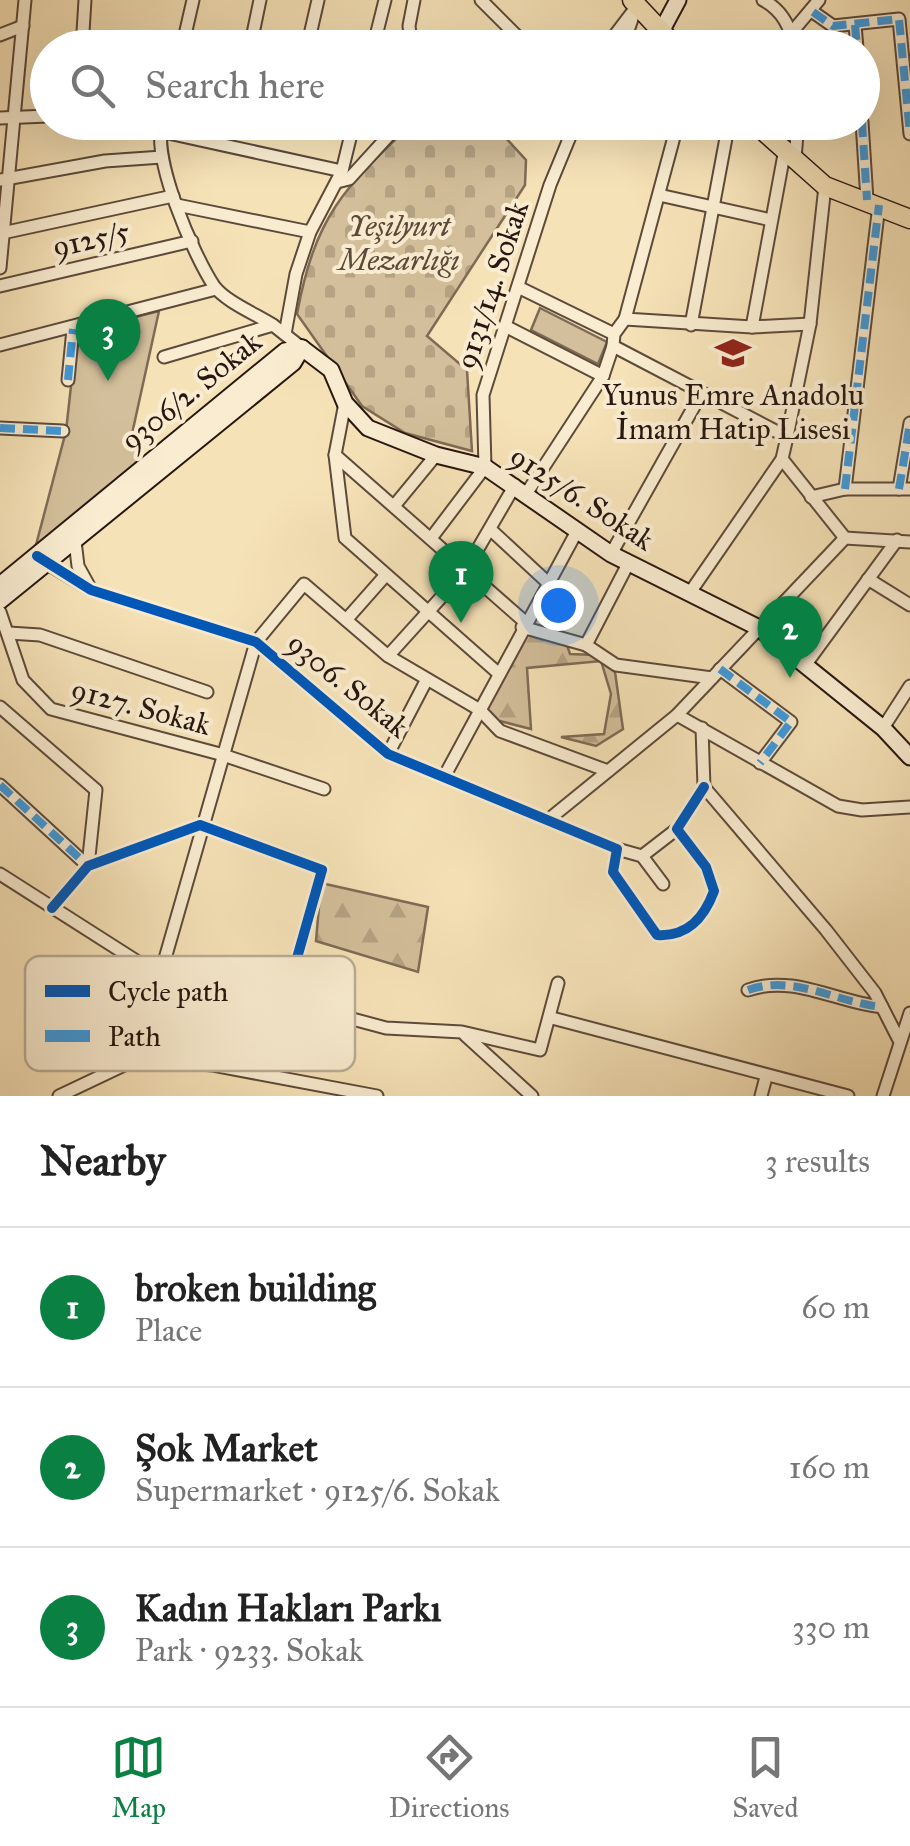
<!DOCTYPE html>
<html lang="en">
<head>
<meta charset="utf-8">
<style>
  :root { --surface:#fff; --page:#f2f2f2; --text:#222; --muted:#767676; --line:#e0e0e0; --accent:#0b8043 }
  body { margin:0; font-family:"IM FELL Great Primer",serif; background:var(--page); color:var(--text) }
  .you { position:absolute; left:558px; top:605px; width:35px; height:35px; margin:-25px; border:8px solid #fff; border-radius:50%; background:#1a73e8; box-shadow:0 0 0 15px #1a73e833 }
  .badge { display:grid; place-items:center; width:65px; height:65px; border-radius:50%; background:var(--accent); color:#fff; font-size:32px; font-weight:700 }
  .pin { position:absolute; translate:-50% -82px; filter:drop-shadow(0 2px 5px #0008) }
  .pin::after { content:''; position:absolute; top:52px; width:35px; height:30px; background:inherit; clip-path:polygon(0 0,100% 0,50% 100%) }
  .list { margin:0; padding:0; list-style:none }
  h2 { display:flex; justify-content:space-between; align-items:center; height:130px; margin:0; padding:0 40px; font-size:42px }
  h2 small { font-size:32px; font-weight:400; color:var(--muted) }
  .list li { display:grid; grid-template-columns:65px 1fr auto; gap:30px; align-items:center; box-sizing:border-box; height:160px; padding:0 40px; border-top:2px solid var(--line) }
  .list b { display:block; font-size:38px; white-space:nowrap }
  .list p { margin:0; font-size:32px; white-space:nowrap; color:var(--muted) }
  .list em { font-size:32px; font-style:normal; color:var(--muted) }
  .icon { flex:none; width:55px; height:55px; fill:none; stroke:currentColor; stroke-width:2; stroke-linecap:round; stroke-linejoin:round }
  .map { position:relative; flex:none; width:910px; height:1096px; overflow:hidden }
  .search { position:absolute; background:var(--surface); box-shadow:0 10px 40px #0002; left:30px; right:30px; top:30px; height:110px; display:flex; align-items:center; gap:25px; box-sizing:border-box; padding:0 35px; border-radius:55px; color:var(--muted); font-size:38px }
  .sheet { height:610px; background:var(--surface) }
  nav { display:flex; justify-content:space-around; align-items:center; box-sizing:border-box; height:140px; border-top:2px solid var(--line); background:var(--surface); font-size:28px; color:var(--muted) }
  nav a { display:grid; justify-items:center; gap:5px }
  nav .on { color:var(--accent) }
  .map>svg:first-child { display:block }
</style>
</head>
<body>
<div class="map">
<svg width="910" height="1096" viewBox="0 0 910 1096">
  <defs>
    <pattern id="forest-firs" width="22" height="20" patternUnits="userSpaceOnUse" patternTransform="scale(2.5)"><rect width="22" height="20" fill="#d3bf9b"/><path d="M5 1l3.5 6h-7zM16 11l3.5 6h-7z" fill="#b5a384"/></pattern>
    <pattern id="cemetery-stones" width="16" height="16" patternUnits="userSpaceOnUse" patternTransform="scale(2.5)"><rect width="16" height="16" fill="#d3bf9b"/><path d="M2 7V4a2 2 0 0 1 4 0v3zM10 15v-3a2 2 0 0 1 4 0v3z" fill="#b5a384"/></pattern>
  </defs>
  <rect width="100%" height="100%" fill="#f6e2b7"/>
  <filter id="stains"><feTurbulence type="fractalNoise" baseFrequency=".002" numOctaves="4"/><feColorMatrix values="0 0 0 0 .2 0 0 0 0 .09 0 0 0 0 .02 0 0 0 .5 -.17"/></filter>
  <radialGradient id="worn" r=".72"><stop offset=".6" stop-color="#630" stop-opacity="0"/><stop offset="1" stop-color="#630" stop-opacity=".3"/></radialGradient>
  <g fill="url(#forest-firs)" stroke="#7e6b56" stroke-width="2.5">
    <polygon points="534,615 562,630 570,654 596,655 615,672 623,729 596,746 561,737 604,734 611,694 601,661 527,668 531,729 488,718 481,711"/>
    <polygon points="321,883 428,907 418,972 316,941"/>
  </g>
  <path fill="url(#cemetery-stones)" stroke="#7e6b56" stroke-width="2.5" d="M413,123H492L526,160L525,185L427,336L467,370L472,451L405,433L362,406L297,314C315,217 343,188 413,123Z"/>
  <g fill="#d3bf9b" stroke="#7e6b56" stroke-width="2.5">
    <polygon points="540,308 607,342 598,364 531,330"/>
    <polygon points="159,311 130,443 141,461 36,545 66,431 77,332"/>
  </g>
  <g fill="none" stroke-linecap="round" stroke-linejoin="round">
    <defs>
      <g id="minor">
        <polyline points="481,0 529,48"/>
        <path d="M763,0C782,10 791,27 794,48"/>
        <polyline points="813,12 833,26 899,19 910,134"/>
        <polyline points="855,25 857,48"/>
        <polyline points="792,32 819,0"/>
        <polyline points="0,35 23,26"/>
        <polyline points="82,48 85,0"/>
        <polyline points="182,48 193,0"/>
        <polyline points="250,48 260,0"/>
        <polyline points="307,48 318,0"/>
        <polyline points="373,48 385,0"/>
        <polyline points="412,48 409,26 414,0"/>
        <polyline points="605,48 637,6"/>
        <polyline points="622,48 632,19"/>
        <polyline points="636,48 663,28"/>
        <polyline points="0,118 48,116"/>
        <path d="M163,122C150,156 194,256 214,286C226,302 256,314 273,325"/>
        <polyline points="678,122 625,319 752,327 810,324"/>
        <polyline points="862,122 867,200"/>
        <polyline points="159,131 342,171"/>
        <polyline points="795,159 798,122"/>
        <polyline points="0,180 105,161 162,157"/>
        <polyline points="337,182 349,179 401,122"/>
        <polyline points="659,195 771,220"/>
        <polyline points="177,205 310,232"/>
        <polyline points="7,232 173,196"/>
        <polyline points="0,268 25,0"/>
        <polyline points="0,286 192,241"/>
        <polyline points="518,287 614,334"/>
        <polyline points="625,319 614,334 613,346 787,437 782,459 845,538 910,542"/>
        <polyline points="691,325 729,122"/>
        <polyline points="505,326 603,376"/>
        <polyline points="752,327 785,149"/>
        <polyline points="285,334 296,274 310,232 342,171 354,122"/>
        <polyline points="0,345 216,289"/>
        <polyline points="164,357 273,325 302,348"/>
        <polyline points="68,380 73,329"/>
        <polyline points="345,403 335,455 345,538 498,673"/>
        <polyline points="0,428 63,431"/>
        <polyline points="787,437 810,324 825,186"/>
        <polyline points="335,455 525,622"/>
        <polyline points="845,489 879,205"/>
        <polyline points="899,489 910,423"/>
        <polyline points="526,494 603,376 613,346"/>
        <polyline points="811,497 845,489 910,489"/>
        <polyline points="394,506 436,455"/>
        <polyline points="491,530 546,581"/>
        <polyline points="432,537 485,467 483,395 550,185 576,122"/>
        <polyline points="75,541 78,566 89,586"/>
        <polyline points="611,554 701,394"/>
        <path d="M43,561L91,590L256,642L388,754L617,849L613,872L657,935C688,937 704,918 714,891L706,867L677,829L704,787"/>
        <polyline points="868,579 910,605"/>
        <polyline points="689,594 782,459"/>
        <polyline points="0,612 23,680 51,709 220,754 324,789"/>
        <polyline points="346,620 384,577"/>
        <polyline points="522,627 586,645 616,665 712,678"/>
        <polyline points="9,633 40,635 207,692"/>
        <polyline points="586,645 628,564"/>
        <polyline points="388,656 465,571 515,485"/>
        <polyline points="806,664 897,540"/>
        <polyline points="720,669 791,722 760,763"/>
        <polyline points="0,707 96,790 88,866"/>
        <polyline points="677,715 838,806 862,810 910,807"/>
        <polyline points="702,728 704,787 826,930 875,993 899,1040"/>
        <polyline points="883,728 910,686"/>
        <polyline points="388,754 426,681"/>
        <polyline points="444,777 576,533"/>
        <polyline points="0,785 88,866"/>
        <polyline points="548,820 677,715 845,538"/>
        <polyline points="617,849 642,856 663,884"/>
        <polyline points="642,856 677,829"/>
        <polyline points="0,874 160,976"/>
        <polyline points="52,908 88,866 200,825 322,870 272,1046 171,1011"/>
        <path d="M748,990C794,974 835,1002 882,1007"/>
        <polyline points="285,1001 386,1028 462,1032 540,1050 558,983"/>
        <polyline points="552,1018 848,1096"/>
        <polyline points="465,1035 532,1096"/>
        <polyline points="139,1058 171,1011 160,976 256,642 304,584 388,656 480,710 500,731 608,771"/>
        <polyline points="59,1096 139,1058 212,1065 377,1096"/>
        <polyline points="761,1096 766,1077"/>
        <polyline points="883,1096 910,1013"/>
      </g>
      <g id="secondary">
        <polyline points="663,28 678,0"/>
        <polyline points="302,348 331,370 345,403 368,428 436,455 485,467 611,554 759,628 883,728 910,757"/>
        <polyline points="0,585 285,351 302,348"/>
        <polyline points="0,601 293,363 302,348"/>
      </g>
      <g id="primary">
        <polyline points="632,0 677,48"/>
        <polyline points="753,122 825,186 910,219"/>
      </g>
    </defs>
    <use href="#minor" stroke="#5c4a3a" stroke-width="15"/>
    <use href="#secondary" stroke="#281710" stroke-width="19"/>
    <use href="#primary" stroke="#281710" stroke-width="21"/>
    <use href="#minor" stroke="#f9ecd0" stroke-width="11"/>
    <use href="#secondary" stroke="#f9ecd0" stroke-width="15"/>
    <use href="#primary" stroke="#f6e2b7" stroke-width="18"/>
    <g stroke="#3d9ade" stroke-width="8" stroke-dasharray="15 8" stroke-linecap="butt">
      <polyline points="813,12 833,26 899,19 910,134"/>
      <polyline points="855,25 857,48"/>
      <polyline points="862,122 867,200"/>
      <polyline points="68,380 73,329"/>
      <polyline points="0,428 63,431"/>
      <polyline points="845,489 879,205"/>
      <polyline points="899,489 910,423"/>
      <polyline points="720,669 791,722 760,763"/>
      <polyline points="0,785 88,866"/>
      <path d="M748,990C794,974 835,1002 882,1007"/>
    </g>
    <defs>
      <g id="cycleway">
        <path d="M37,556L91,590L256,642L388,754L617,849L613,872L657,935C688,937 704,918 714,891L706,867L677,829L704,787"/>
        <polyline points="52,908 88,866 200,825 322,870 272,1046 171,1011"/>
      </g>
    </defs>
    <use href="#cycleway" stroke="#f9ecd0" stroke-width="16"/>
    <use href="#cycleway" stroke="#0057b8" stroke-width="10"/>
  </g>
  <defs>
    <symbol id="school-bare" viewBox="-9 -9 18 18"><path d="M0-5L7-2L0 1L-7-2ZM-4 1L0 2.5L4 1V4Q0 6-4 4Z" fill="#8f2418" stroke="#f9ecd0" stroke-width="2.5" paint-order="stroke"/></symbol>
  </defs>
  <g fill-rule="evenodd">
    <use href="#school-bare" x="708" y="328" width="50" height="50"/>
  </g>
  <g text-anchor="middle" stroke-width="8" stroke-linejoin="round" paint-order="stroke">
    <g font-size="30" font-style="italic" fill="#5b493a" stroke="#f9ecd0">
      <text x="399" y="236">Yeşilyurt<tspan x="399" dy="34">Mezarlığı</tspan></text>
    </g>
    <g font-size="30" fill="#281710" stroke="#f9ecd0">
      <text transform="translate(91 239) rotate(-13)" y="10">9125/5</text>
      <text transform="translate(492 285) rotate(-72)" y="10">9131/14. Sokak</text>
      <text transform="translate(191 391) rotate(-39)" y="10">9306/2. Sokak</text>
      <text transform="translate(582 498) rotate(33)" y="10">9125/6. Sokak</text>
      <text transform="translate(348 685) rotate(39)" y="10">9306. Sokak</text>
      <text transform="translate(141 707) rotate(15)" y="10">9127. Sokak</text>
    </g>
    <g font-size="30" fill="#281710" stroke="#f9ecd0">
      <text x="733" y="405">Yunus Emre Anadolu<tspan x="733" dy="34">İmam Hatip Lisesi</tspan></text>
    </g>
  </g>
  <rect x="25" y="956" width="330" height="115" rx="15" fill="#f9ecd0" stroke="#baac96" stroke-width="2.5"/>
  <rect x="45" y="985" width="45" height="12" fill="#0057b8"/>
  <rect x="45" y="1030" width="45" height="12" fill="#3d9ade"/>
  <g font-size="28" fill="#281710">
    <text x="108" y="1001">Cycle path</text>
    <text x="108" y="1046">Path</text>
  </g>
  <rect width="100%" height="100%" filter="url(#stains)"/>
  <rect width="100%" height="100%" fill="url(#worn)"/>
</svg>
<div class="you"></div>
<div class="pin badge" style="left:461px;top:623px">1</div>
<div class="pin badge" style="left:790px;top:678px">2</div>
<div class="pin badge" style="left:108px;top:381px">3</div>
<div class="search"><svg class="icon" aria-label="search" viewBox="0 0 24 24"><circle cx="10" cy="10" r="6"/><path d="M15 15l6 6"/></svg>Search here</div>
</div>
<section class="sheet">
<h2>Nearby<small>3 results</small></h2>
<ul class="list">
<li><span class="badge">1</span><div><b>broken building</b><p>Place</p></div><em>60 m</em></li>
<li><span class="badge">2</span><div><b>Şok Market</b><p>Supermarket · 9125/6. Sokak</p></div><em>160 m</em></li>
<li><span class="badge">3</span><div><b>Kadın Hakları Parkı</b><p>Park · 9233. Sokak</p></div><em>330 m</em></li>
</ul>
</section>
<nav>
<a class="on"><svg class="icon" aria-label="map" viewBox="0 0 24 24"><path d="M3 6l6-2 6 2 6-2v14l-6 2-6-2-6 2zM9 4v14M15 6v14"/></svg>Map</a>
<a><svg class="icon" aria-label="directions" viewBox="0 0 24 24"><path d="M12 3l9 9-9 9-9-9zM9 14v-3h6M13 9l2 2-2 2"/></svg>Directions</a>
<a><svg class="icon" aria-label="saved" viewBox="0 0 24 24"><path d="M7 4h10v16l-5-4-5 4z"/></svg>Saved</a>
</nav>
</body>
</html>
